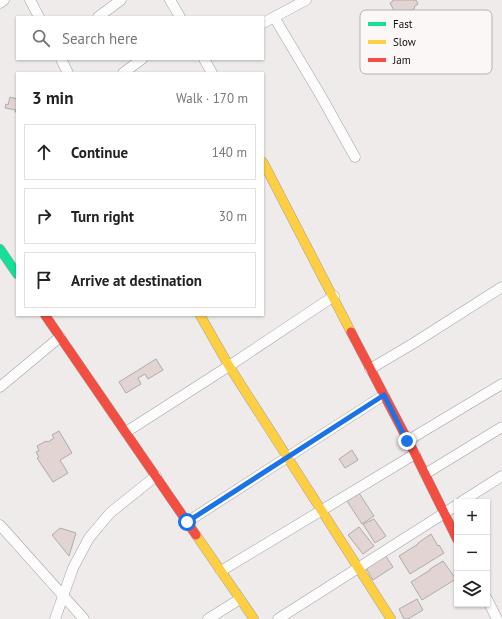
<!DOCTYPE html>
<html lang="en">
<head>
<meta charset="utf-8">
<style>
  :root { --surface:#fff; --page:#f6f6f6; --text:#222; --muted:#767676; --line:#e0e0e0 }
  body { margin:0; font-family:"PT Sans",sans-serif; background:var(--page); color:var(--text) }
  .controls { position:absolute; right:12px; bottom:12px; display:grid; overflow:hidden; border-radius:0px; box-shadow:0 1px 3px #0004 }
  .controls button { width:36px; height:36px; display:grid; place-items:center; padding:0; border:0; border-bottom:1px solid var(--line); background:var(--surface); color:var(--text); font:20px sans-serif }
  .stop { position:absolute; width:12px; height:12px; margin:-9px; border:3px solid #1a73e8; border-radius:50%; background:#fff }
  .stop.end { background:#1a73e8; border-color:#fff; box-shadow:0 1px 4px #0008 }
  .list { margin:0; padding:0; list-style:none }
  h2 { display:flex; justify-content:space-between; align-items:center; height:52px; margin:0; padding:0 16px; font-size:17px }
  h2 small { font-size:13px; font-weight:400; color:var(--muted) }
  .list li { display:grid; grid-template-columns:26px 1fr auto; gap:12px; align-items:center; box-sizing:border-box; height:56px; margin:0 8px 8px; padding:0 8px; border:1px solid var(--line); border-radius:0px }
  .list b { display:block; font-size:15px; white-space:nowrap }
  .list em { font-size:13px; font-style:normal; color:var(--muted) }
  .icon { flex:none; width:22px; height:22px; fill:none; stroke:currentColor; stroke-width:2; stroke-linecap:round; stroke-linejoin:round }
  .map { position:relative; flex:none; width:502px; height:619px; overflow:hidden }
  .search { position:absolute; background:var(--surface); box-shadow:0 1px 3px #0004; left:16px; top:16px; width:248px; height:44px; display:flex; align-items:center; gap:10px; box-sizing:border-box; padding:0 14px; border-radius:0px; color:var(--muted); font-size:15px }
  .panel { position:absolute; background:var(--surface); box-shadow:0 1px 3px #0004; left:16px; top:72px; width:248px; height:244px; border-radius:0px }
  .map>svg:first-child { display:block }
</style>
</head>
<body>
<div class="map">
<svg width="502" height="619" viewBox="0 0 502 619">
  <rect width="100%" height="100%" fill="#eeebea"/>
  <g fill="#e1d4d2" stroke="#aeacab">
    <polygon points="393,0 416,0 418,4 414,7 415,8 398,18 390,3 393,1"/>
    <polygon points="10,97 17,99 17,112 15,112 16,110 5,108 6,104 8,105"/>
    <polygon points="156,359 163,370 148,379 145,374 138,378 141,384 126,393 119,382"/>
    <polygon points="59,431 72,453 60,460 68,473 53,482 37,458 39,457 36,452 39,451 37,446 46,441 48,442 54,438 52,435"/>
    <polygon points="352,450 358,460 345,468 339,459"/>
    <polygon points="359,493 374,516 362,524 347,501"/>
    <polygon points="374,519 386,536 375,543 363,524"/>
    <polygon points="359,527 374,546 363,554 348,535"/>
    <polygon points="60,528 76,533 69,556 52,535"/>
    <polygon points="431,534 438,546 439,545 444,553 410,574 399,556 418,544 418,543"/>
    <polygon points="385,555 393,567 373,580 366,568"/>
    <polygon points="443,561 456,579 422,600 411,582 430,570 430,569"/>
    <polygon points="417,599 423,610 408,619 404,619 399,609"/>
  </g>
  <g fill="none" stroke-linecap="round" stroke-linejoin="round">
    <defs>
      <g id="street">
        <polyline points="30,0 39,17"/>
        <polyline points="170,0 180,17"/>
        <polyline points="0,3 4,0"/>
        <polyline points="98,17 121,0"/>
        <polyline points="274,17 321,96 355,157"/>
        <polyline points="263,23 306,0"/>
        <polyline points="61,59 68,73"/>
        <polyline points="204,59 212,73"/>
        <polyline points="123,73 142,59"/>
        <polyline points="370,369 414,343 502,287"/>
        <polyline points="0,387 60,337"/>
        <polyline points="126,432 229,366 334,296"/>
        <polyline points="407,441 502,384"/>
        <polyline points="425,474 502,427"/>
        <polyline points="461,502 502,476"/>
        <polyline points="187,522 384,395"/>
        <polyline points="0,525 84,619"/>
        <polyline points="221,571 415,454"/>
        <polyline points="487,599 497,619"/>
        <polyline points="55,619 73,568 89,538 110,513 156,476"/>
        <polyline points="208,619 240,599"/>
        <polyline points="278,619 457,505"/>
      </g>
      <polyline id="fast" points="0,249 17,274"/>
      <g id="slow">
        <polyline points="263,162 351,332"/>
        <polyline points="200,315 229,366 391,619"/>
        <polyline points="196,535 254,619"/>
      </g>
      <g id="jam">
        <polyline points="45,315 196,535"/>
        <polyline points="351,332 415,454 457,539"/>
      </g>
    </defs>
    <use href="#street" stroke="#a3a0a0" stroke-width="11"/>
    <use href="#fast" stroke="#a3a0a0" stroke-width="10"/>
    <use href="#slow" stroke="#a3a0a0" stroke-width="10"/>
    <use href="#jam" stroke="#a3a0a0" stroke-width="10"/>
    <use href="#street" stroke="#fcfcfc" stroke-width="10"/>
    <use href="#fast" stroke="#16e098" stroke-width="9"/>
    <use href="#slow" stroke="#ffcf43" stroke-width="9"/>
    <use href="#jam" stroke="#f24e42" stroke-width="9"/>
  </g>
  <g fill="none" stroke-linecap="round" stroke-linejoin="round">
    <polyline stroke="#1a73e8" stroke-width="5" points="187,522 384,395 407,441"/>
  </g>
  <rect x="360" y="10" width="132" height="64" rx="6" fill="#fcf7f7" stroke="#b5b1b1" stroke-width="1"/>
  <rect x="368" y="22" width="18" height="4" fill="#16e098"/>
  <rect x="368" y="40" width="18" height="4" fill="#ffcf43"/>
  <rect x="368" y="58" width="18" height="4" fill="#f24e42"/>
  <g font-size="11" fill="#100e0e">
    <text x="393" y="28">Fast</text>
    <text x="393" y="46">Slow</text>
    <text x="393" y="64">Jam</text>
  </g>
</svg>
<div class="controls">
<button>+</button>
<button>−</button>
<button><svg class="icon" aria-label="layers" viewBox="0 0 24 24"><path d="M12 4l9 5-9 5-9-5zM3 14l9 5 9-5"/></svg></button>
</div>
<div class="stop" style="left:187px;top:522px"></div>
<div class="stop end" style="left:407px;top:441px"></div>
<div class="search"><svg class="icon" aria-label="search" viewBox="0 0 24 24"><circle cx="10" cy="10" r="6"/><path d="M15 15l6 6"/></svg>Search here</div>
<section class="panel">
<h2>3 min<small>Walk · 170 m</small></h2>
<ul class="list">
<li><svg class="icon" aria-label="ahead" viewBox="0 0 24 24"><path d="M12 20V5M6 11l6-6 6 6"/></svg><div><b>Continue</b></div><em>140 m</em></li>
<li><svg class="icon" aria-label="right" viewBox="0 0 24 24"><path d="M7 20v-9h11M14 6l5 5-5 5"/></svg><div><b>Turn right</b></div><em>30 m</em></li>
<li><svg class="icon" aria-label="arrive" viewBox="0 0 24 24"><path d="M6 21V4h12l-3 4 3 4H6"/></svg><div><b>Arrive at destination</b></div></li>
</ul>
</section>
</div>
</body>
</html>
